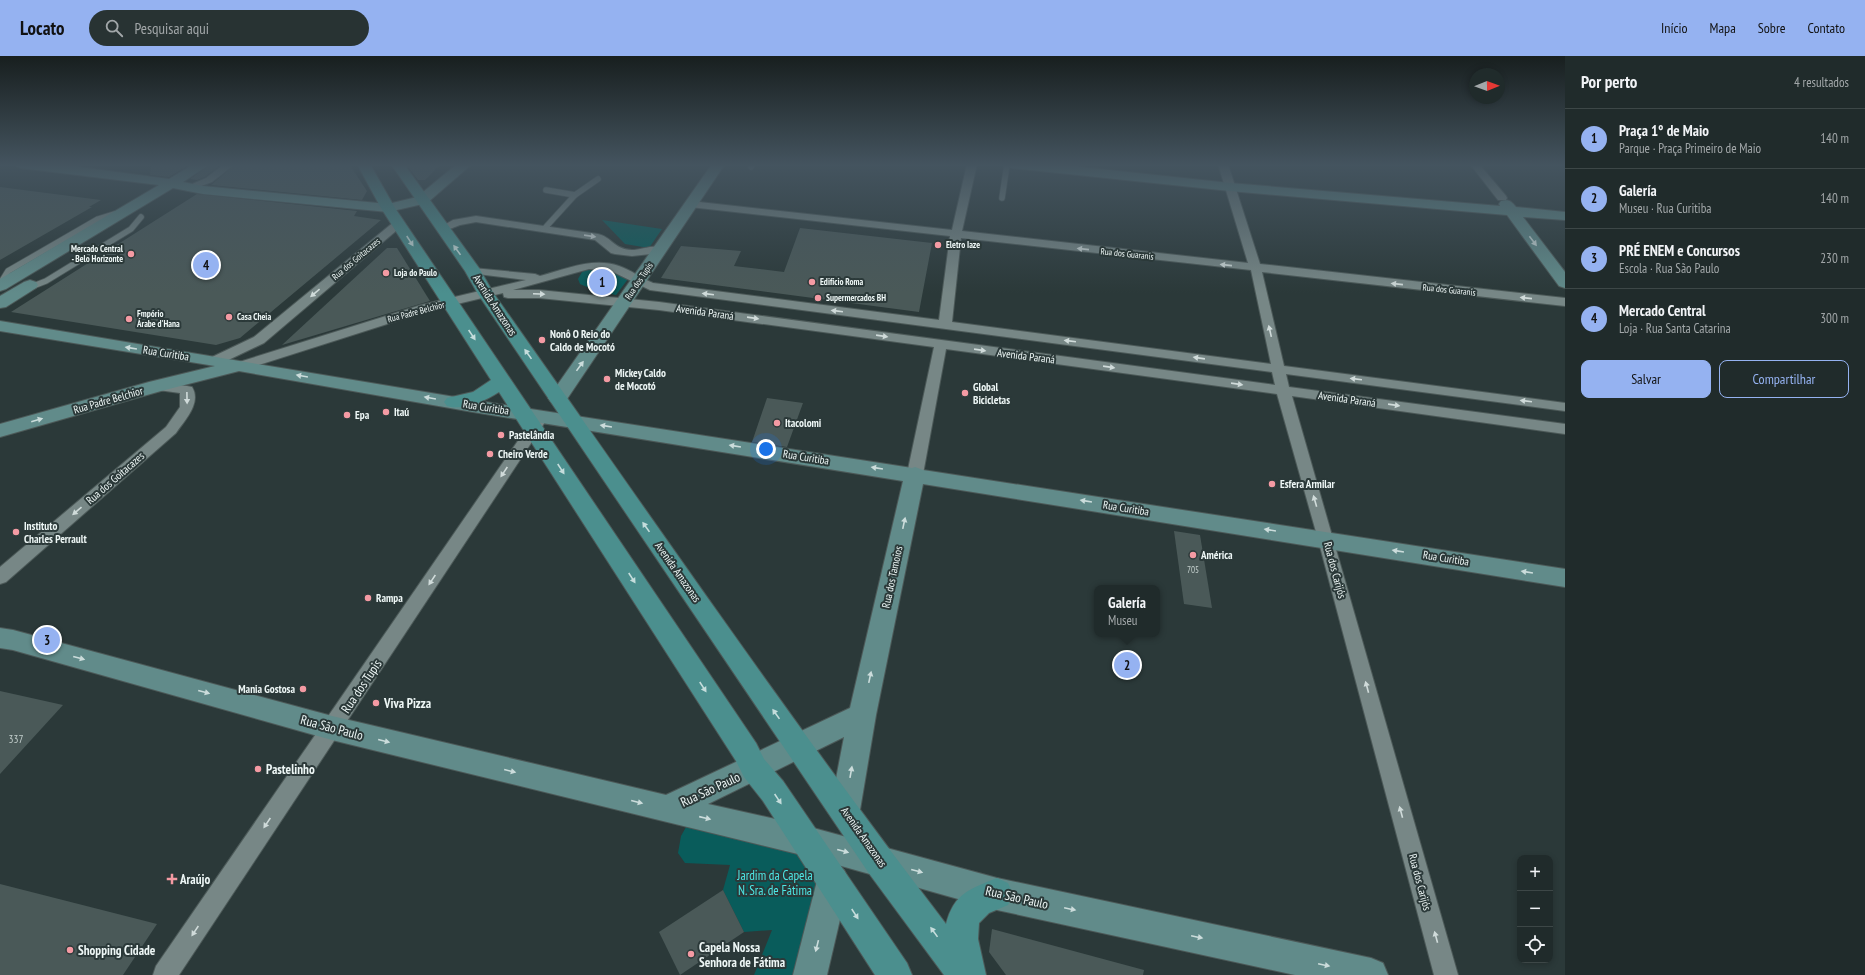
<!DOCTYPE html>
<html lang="pt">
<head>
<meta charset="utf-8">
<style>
  :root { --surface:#202b2b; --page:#283333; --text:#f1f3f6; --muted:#a2a7a9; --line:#3d4747; --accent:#95b2f1 }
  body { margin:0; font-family:"PT Sans Narrow",sans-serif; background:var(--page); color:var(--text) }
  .controls { position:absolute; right:12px; bottom:12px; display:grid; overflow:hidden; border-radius:8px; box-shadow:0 2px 6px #0003 }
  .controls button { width:36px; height:36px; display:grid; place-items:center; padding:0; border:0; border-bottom:1px solid var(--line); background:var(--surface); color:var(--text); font:20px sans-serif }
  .compass { position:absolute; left:1469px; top:12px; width:36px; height:36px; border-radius:50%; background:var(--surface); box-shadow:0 2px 6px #0003; rotate:89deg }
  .you { position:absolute; left:766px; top:393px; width:14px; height:14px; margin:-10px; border:3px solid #fff; border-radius:50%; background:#1a73e8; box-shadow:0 0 0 6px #1a73e833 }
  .badge { display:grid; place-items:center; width:26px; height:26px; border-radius:50%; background:var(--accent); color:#111; font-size:13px; font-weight:700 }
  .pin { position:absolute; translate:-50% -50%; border:2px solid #fff; box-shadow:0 1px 4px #0006 }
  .popup { position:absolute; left:1094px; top:529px; width:66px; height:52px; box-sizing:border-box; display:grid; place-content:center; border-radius:8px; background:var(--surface); filter:drop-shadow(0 1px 3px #0005); font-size:13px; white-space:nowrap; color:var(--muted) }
  .popup b { font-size:15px; color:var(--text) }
  .popup::after { content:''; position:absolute; left:50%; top:100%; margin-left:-8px; border:8px solid transparent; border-top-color:var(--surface) }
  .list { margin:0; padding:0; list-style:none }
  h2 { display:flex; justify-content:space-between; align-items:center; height:52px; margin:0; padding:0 16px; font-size:17px }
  h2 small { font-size:13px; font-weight:400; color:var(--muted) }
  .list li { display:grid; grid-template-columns:26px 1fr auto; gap:12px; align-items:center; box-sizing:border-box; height:60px; padding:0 16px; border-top:1px solid var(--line) }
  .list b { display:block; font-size:15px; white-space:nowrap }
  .list p { margin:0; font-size:13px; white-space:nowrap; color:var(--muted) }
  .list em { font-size:13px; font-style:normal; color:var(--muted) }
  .actions { display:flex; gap:8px; padding:12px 16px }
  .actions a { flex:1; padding:9px 0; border:1px solid var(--accent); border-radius:8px; text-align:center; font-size:14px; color:var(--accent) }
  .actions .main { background:var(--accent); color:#111 }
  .icon { flex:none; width:22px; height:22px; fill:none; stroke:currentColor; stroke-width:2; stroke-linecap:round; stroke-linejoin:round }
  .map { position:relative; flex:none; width:1565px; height:919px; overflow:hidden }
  header { display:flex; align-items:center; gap:24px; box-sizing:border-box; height:56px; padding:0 20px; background:var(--accent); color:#111 }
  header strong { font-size:19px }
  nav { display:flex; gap:22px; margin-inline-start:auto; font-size:14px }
  .search { width:280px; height:36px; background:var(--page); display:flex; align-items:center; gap:10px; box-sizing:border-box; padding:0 14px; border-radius:22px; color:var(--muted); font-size:15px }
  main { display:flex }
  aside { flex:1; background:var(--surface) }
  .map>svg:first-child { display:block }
</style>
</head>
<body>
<header>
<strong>Locato</strong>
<div class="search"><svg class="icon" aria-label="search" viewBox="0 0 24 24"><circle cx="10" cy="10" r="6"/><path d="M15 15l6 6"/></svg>Pesquisar aqui</div>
<nav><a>Início</a><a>Mapa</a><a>Sobre</a><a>Contato</a></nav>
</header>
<main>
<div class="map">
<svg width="1565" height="919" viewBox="0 0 1565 919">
  <rect width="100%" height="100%" fill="#2b3939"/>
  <g fill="#095c5b">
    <polygon points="602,164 662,173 649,192 625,188"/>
    <polygon points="588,213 616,214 628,223 616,239 596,235 580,228 578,223 582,216"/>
    <polygon points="667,753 806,785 833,825 812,919 754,919 772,874 744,876 723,834 730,809 685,807 678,797 681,780 686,771"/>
  </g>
  <g fill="#4a5958">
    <polygon points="151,108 190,108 169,121 150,119"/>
    <polygon points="211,108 221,108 205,121 197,124 190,123"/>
    <polygon points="236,108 349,108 367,135 362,144 211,129"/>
    <polygon points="406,108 441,108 425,124 418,124"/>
    <polygon points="0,131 101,144 89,151 92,151 0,204"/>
    <polygon points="197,138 357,155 354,160 381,164 240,282 216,289 11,256"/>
    <polygon points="800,172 932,187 919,256 661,222 681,190 741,195 734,210 784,216"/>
    <polygon points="387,192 397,192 430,245 282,289"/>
    <polygon points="767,342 803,347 787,391 752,386"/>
    <polygon points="1174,475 1200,479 1212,552 1184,548"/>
    <polygon points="0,635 63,649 0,718"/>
    <polygon points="0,828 157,868 123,919 0,919"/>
    <polygon points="723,834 744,876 680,919 659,876"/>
    <polygon points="992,873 1144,914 1143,919 1006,919 989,896"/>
  </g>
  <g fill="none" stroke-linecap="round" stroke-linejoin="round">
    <defs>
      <g id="lane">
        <polyline points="751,111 753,108"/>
        <polyline points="575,139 598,123"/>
        <polyline points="1002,142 1007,108"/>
        <polyline points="544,173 575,139 546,134"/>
        <polyline points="0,228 8,215 98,163 114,158"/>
        <polyline points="28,232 46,225 131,173 141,161"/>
      </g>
      <g id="street">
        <polygon points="224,108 235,108 212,126 188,135 183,132 206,122"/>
        <path d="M967,108H977L962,175L1248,207L1218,108H1228L1260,208L1565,242V250L1262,216L1284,310L1565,347V355L1286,318L1289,331L1565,368V378L1292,340L1458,919H1434L1318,483L1277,338L946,293L923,418L920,422L915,423L910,422L907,418L934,291L659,254L539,242H508L504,241L503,237L428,255L246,313H236L234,310L236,307L421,249L526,224L469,217L467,215L469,213L473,212L535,218L540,220C566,213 593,201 619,210C631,214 641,222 653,227L939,264L950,180L690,151L685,148L690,145L952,174ZM961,182L1251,214L1271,308L952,266ZM589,213L611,215L650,234L1272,316L1275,329L659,246L539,234H513Z"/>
        <polygon points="1470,108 1479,108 1506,140 1507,142 1506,144 1498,144"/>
        <path d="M476,160L598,178C612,181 613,193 632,194C641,194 659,186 666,194L660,197L632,200L615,198L611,197L595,184L476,166L460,169L442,176L437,173L453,164Z"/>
        <polygon points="399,164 404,167 403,169 264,287 220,308 210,308 208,305 210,302 254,281 395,165"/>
        <path d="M156,326L187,330L192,331C202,347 184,365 176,377L6,526L0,528V511L166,371L180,351V337L151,333L149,330L151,327Z"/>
        <polygon points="540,358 545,360 547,363 179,919 153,919 156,910 535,360"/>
      </g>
      <g id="secondary">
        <polygon points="14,108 57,108 169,123 194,108 210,108 183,126 203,130 388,148 417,141 457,108 472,108 427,147 388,156 203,138 173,132 6,233 0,235 0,223 159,129 20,112"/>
        <polygon points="712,108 725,108 565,346 558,348 551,346 548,342 551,338"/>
        <path d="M1005,108H1053L1230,127L1500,150L1499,148L1501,145C1509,143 1511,145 1516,151L1565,156V164L1523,161L1565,216V232L1559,230L1507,159L1230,135L1011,112Z"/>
        <polygon points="30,224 36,226 38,229 36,232 6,251 0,252 0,240 24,226"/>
        <polygon points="0,265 473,344 912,412 915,411 923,414 1565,513 1565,531 923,428 876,659 860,754 855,764 845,768 835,764 830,754 844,681 708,748 806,770 997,822 1371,902 1383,907 1388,919 1295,919 997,854 806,800 332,684 13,594 0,592 0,572 13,574 332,660 666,739 850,652 903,425 473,356 239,315 161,335 0,381 0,368 149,326 215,310 0,275"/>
        <polygon points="833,809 844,814 849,825 827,919 793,919 817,825 822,814"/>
      </g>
      <g id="primary">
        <path d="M357,108H370L395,152L756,687L764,703L783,725L907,907L912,919H875L763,745L744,721L736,705L499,336C485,345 464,355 447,350L444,346L447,342L473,336L491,324L381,152Z"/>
        <path d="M391,108H404L479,212L494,238C643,449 789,663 946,868C954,837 970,833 997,822L1008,827L1013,838L1008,849L989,857L979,867L978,883L986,919H944L868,816L478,238L465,215Z"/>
      </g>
    </defs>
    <use href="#lane" stroke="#4c5958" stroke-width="7"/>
    <use href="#street" stroke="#4c5958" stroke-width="2"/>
    <use href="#secondary" stroke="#4c5958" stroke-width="2"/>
    <use href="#primary" stroke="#4c5958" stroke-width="2"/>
    <use href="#lane" stroke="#778786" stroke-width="5.5"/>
    <use href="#street" fill="#778786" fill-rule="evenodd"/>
    <use href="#secondary" fill="#618b8a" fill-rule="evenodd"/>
    <use href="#primary" fill="#4b8f8e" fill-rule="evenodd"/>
  </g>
  <defs><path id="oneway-solid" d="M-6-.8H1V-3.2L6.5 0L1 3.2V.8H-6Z"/></defs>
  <g fill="#d0dbda">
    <use href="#oneway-solid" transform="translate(590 180) rotate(8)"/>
    <use href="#oneway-solid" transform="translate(1083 193) rotate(-174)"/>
    <use href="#oneway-solid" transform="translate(1226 209) rotate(-174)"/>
    <use href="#oneway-solid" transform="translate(1397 228) rotate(-174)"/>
    <use href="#oneway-solid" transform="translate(315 237) rotate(140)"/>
    <use href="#oneway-solid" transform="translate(539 238) rotate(2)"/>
    <use href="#oneway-solid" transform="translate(708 238) rotate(-173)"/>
    <use href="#oneway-solid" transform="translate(1526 242) rotate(-174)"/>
    <use href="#oneway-solid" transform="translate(837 255) rotate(-173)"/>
    <use href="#oneway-solid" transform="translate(753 262) rotate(8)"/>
    <use href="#oneway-solid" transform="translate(1270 275) rotate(-103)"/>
    <use href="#oneway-solid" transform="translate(882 280) rotate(8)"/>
    <use href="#oneway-solid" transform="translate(1070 285) rotate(-173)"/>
    <use href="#oneway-solid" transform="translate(980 294) rotate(8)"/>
    <use href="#oneway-solid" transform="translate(1199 302) rotate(-172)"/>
    <use href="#oneway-solid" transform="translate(1109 311) rotate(8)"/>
    <use href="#oneway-solid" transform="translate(1356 323) rotate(-173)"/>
    <use href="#oneway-solid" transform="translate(1237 328) rotate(8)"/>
    <use href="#oneway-solid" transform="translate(187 342) rotate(89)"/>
    <use href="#oneway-solid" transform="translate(1526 345) rotate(-173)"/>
    <use href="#oneway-solid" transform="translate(1394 349) rotate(8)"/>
    <use href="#oneway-solid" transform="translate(504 416) rotate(124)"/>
    <use href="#oneway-solid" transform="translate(1315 445) rotate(-106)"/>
    <use href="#oneway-solid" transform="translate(77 455) rotate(139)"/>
    <use href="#oneway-solid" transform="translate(432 524) rotate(124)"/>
    <use href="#oneway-solid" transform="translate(1367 631) rotate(-105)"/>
    <use href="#oneway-solid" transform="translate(1401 756) rotate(-105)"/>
    <use href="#oneway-solid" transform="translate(267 767) rotate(124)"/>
    <use href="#oneway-solid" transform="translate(195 875) rotate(124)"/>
    <use href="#oneway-solid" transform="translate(1436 881) rotate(-105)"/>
  </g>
  <g fill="#c5dddc">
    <use href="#oneway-solid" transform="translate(410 185) rotate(57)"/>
    <use href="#oneway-solid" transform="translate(457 194) rotate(-126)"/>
    <use href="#oneway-solid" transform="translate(472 279) rotate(56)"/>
    <use href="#oneway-solid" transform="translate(528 298) rotate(-125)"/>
    <use href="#oneway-solid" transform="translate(561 413) rotate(57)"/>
    <use href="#oneway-solid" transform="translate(646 471) rotate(-125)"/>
    <use href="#oneway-solid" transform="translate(632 522) rotate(57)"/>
    <use href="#oneway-solid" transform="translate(703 631) rotate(57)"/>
    <use href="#oneway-solid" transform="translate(776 658) rotate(-125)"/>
    <use href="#oneway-solid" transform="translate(778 743) rotate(56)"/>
    <use href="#oneway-solid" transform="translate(855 858) rotate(57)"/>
    <use href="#oneway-solid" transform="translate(934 876) rotate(-126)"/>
  </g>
  <g fill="#cbdcdb">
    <use href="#oneway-solid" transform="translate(1533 185) rotate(53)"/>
    <use href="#oneway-solid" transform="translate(131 292) rotate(-171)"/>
    <use href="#oneway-solid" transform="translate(580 310) rotate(-54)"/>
    <use href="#oneway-solid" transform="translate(302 320) rotate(-170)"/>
    <use href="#oneway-solid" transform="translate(430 342) rotate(-170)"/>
    <use href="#oneway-solid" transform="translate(37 364) rotate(-16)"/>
    <use href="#oneway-solid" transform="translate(606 370) rotate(-171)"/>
    <use href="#oneway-solid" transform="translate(735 390) rotate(-171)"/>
    <use href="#oneway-solid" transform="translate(877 412) rotate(-171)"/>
    <use href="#oneway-solid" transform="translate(1086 445) rotate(-171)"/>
    <use href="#oneway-solid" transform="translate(904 467) rotate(-78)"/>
    <use href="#oneway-solid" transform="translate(1270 474) rotate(-171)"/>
    <use href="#oneway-solid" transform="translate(1398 495) rotate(-171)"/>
    <use href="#oneway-solid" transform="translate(1527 516) rotate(-171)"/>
    <use href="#oneway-solid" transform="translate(79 602) rotate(15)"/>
    <use href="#oneway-solid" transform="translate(870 621) rotate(-78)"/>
    <use href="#oneway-solid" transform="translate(204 636) rotate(15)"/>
    <use href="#oneway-solid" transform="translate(384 685) rotate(14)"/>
    <use href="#oneway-solid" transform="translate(510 715) rotate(14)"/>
    <use href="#oneway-solid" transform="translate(851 716) rotate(-80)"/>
    <use href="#oneway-solid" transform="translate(637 746) rotate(14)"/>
    <use href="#oneway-solid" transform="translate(705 762) rotate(13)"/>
    <use href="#oneway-solid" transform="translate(843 795) rotate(15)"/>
    <use href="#oneway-solid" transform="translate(917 815) rotate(15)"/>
    <use href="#oneway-solid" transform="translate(1070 853) rotate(12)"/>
    <use href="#oneway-solid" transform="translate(1197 881) rotate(12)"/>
    <use href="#oneway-solid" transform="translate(817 890) rotate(104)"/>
    <use href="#oneway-solid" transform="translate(1324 909) rotate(12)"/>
  </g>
  <linearGradient id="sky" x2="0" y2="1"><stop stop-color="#181f1f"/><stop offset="0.46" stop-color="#44545f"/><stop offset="1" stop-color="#44545f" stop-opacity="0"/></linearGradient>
  <rect width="1565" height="237" fill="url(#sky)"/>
  <g fill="#f49aa3" stroke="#2b3939" stroke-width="1.5">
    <circle cx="938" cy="189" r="4"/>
    <circle cx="131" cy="198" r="4"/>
    <circle cx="386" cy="217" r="4"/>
    <circle cx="812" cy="226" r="4"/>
    <circle cx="818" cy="242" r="4"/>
    <circle cx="229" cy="261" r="4"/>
    <circle cx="129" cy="263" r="4"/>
    <circle cx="542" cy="284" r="4"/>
    <circle cx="607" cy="323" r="4"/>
    <circle cx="965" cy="337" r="4"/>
    <circle cx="386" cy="356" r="4"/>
    <circle cx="347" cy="359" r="4"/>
    <circle cx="777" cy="367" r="4"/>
    <circle cx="501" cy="379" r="4"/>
    <circle cx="490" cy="398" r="4"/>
    <circle cx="1272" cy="428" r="4"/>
    <circle cx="16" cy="476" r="4"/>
    <circle cx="1193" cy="499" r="4"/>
    <circle cx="368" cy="542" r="4"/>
    <circle cx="303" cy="633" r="4"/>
    <circle cx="376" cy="647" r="4"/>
    <circle cx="258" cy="713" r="4"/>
    <path d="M170 817h4v4h4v4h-4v4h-4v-4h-4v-4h4z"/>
    <circle cx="70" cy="894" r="4"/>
    <circle cx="691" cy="898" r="4"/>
  </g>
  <g text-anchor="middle" stroke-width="4" stroke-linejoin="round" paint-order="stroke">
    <g font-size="9" font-weight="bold" fill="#eef7f6" stroke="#2b3939" text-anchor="start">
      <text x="946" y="192">Eletro Iaze</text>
      <text x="123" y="196" text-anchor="end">Mercado Central<tspan x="123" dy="10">- Belo Horizonte</tspan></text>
      <text x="394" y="220">Loja do Paulo</text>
      <text x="820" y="229">Edifício Roma</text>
      <text x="826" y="245">Supermercados BH</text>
      <text x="137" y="261">Empório<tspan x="137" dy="10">Árabe d'Hana</tspan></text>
      <text x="237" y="264">Casa Cheia</text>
    </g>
    <g font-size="9" fill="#eef7f6" stroke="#2b3939">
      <text transform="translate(1127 198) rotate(6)" y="3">Rua dos Guaranis</text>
      <text transform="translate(356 203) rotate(-40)" y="3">Rua dos Goitacazes</text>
      <text transform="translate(639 225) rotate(-56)" y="3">Rua dos Tupis</text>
      <text transform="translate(1449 234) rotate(6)" y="3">Rua dos Guaranis</text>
      <text transform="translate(416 256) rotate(-15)" y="3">Rua Padre Belchior</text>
    </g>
    <g font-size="9" fill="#c5d0ce">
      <text x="1193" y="517">705</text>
    </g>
    <g font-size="11" fill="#eef7f6" stroke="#2b3939">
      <text transform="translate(495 249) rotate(57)" y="4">Avenida Amazonas</text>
      <text transform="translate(705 256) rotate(8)" y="4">Avenida Paraná</text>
      <text transform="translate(166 297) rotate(9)" y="4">Rua Curitiba</text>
      <text transform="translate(1026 300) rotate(7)" y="4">Avenida Paraná</text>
      <text transform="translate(1347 343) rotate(8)" y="4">Avenida Paraná</text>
      <text transform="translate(108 344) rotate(-16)" y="4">Rua Padre Belchior</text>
      <text transform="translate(486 351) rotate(9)" y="4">Rua Curitiba</text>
      <text transform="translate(806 401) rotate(9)" y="4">Rua Curitiba</text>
      <text transform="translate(115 422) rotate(-41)" y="4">Rua dos Goitacazes</text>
      <text transform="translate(1126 452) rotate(9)" y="4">Rua Curitiba</text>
      <text transform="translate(1446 502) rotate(9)" y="4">Rua Curitiba</text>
      <text transform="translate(1335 514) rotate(75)" y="4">Rua dos Carijós</text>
      <text transform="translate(678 516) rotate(55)" y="4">Avenida Amazonas</text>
      <text transform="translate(892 521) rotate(-78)" y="4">Rua dos Tamoios</text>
      <text transform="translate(864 781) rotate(55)" y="4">Avenida Amazonas</text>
      <text transform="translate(1420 826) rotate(75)" y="4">Rua dos Carijós</text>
    </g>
    <g font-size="11" font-weight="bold" fill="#eef7f6" stroke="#2b3939" text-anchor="start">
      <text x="550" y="282">Nonô O Reio do<tspan x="550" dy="13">Caldo de Mocotó</tspan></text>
      <text x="615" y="321">Mickey Caldo<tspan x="615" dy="13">de Mocotó</tspan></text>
      <text x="973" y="335">Global<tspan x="973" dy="13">Bicicletas</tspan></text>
      <text x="394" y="360">Itaú</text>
      <text x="355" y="363">Epa</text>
      <text x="785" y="371">Itacolomi</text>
      <text x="509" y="383">Pastelândia</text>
      <text x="498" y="402">Cheiro Verde</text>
      <text x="1280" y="432">Esfera Armilar</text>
      <text x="24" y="474">Instituto<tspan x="24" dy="13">Charles Perrault</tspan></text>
      <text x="1201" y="503">América</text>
      <text x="376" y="546">Rampa</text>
      <text x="295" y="637" text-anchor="end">Mania Gostosa</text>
    </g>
    <g font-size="11" fill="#c5d0ce">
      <text x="16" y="687">337</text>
    </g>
    <g font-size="13" fill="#eef7f6" stroke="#2b3939">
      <text transform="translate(361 630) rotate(-56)" y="5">Rua dos Tupis</text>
      <text transform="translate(332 671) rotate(15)" y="5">Rua São Paulo</text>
      <text transform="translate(710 733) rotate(-25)" y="5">Rua São Paulo</text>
      <text transform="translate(1017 841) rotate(13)" y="5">Rua São Paulo</text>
    </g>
    <g font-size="13" font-weight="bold" fill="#eef7f6" stroke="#2b3939" text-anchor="start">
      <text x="384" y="652">Viva Pizza</text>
      <text x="266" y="718">Pastelinho</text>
      <text x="180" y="828">Araújo</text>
      <text x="699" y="896">Capela Nossa<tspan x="699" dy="15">Senhora de Fátima</tspan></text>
      <text x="78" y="899">Shopping Cidade</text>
    </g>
    <g font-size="13" fill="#4de7e5" stroke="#2b3939">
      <text x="775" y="824">Jardim da Capela<tspan x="775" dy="15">N. Sra. de Fátima</tspan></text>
    </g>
  </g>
</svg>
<div class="controls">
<button>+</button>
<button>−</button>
<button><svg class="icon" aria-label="locate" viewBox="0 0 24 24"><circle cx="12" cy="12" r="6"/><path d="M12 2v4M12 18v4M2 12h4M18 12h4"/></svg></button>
</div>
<svg class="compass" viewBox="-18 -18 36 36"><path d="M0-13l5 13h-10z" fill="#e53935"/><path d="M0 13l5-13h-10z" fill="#a2a7a9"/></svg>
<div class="you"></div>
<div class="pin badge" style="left:602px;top:226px">1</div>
<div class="pin badge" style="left:1127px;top:609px">2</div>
<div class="popup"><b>Galería</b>Museu</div>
<div class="pin badge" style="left:47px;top:584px">3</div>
<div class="pin badge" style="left:206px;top:209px">4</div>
</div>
<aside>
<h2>Por perto<small>4 resultados</small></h2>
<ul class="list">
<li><span class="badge">1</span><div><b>Praça 1° de Maio</b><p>Parque · Praça Primeiro de Maio</p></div><em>140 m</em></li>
<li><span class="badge">2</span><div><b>Galería</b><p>Museu · Rua Curitiba</p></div><em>140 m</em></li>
<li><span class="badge">3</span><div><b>PRÉ ENEM e Concursos</b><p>Escola · Rua São Paulo</p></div><em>230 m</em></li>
<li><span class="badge">4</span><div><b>Mercado Central</b><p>Loja · Rua Santa Catarina</p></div><em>300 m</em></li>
</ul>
<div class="actions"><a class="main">Salvar</a><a>Compartilhar</a></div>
</aside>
</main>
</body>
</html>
